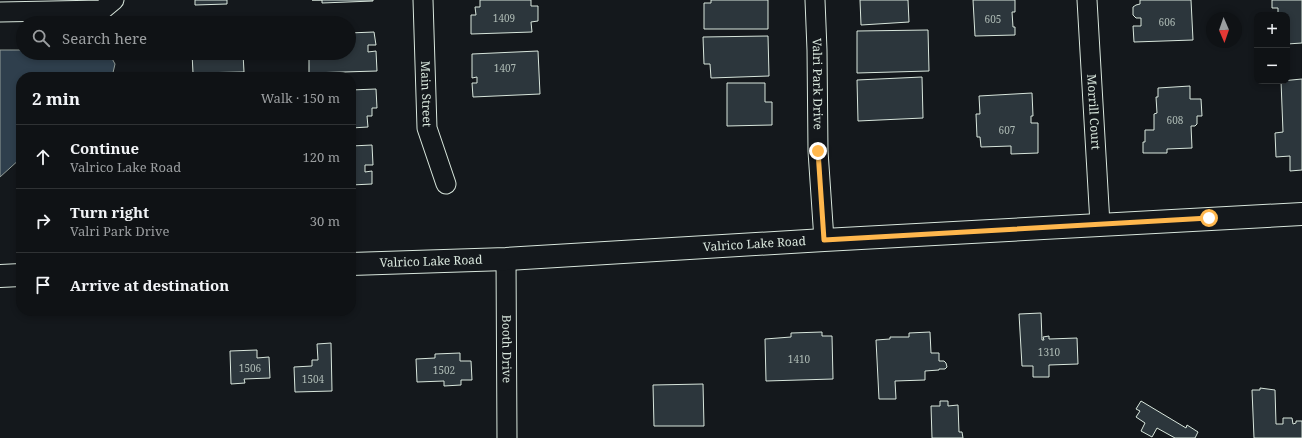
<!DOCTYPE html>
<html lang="en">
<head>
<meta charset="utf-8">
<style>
  :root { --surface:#0f1215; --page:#1d2022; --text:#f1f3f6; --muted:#9b9ea0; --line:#2f3234 }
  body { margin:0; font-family:"Noto Serif",serif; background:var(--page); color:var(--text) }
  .controls { position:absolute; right:12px; top:12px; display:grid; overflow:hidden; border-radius:8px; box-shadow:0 2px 6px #0003 }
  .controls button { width:36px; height:36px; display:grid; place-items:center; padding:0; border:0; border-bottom:1px solid var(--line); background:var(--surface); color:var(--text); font:20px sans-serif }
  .compass { position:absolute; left:1206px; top:12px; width:36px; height:36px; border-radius:50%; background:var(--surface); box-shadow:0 2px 6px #0003; rotate:178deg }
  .stop { position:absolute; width:12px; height:12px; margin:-9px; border:3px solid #ffb74d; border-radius:50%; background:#fff }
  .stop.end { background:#ffb74d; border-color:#fff; box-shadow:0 1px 4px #0008 }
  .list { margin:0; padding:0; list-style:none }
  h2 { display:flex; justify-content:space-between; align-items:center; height:52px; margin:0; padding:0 16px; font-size:17px }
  h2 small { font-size:13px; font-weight:400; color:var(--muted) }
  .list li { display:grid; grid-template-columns:26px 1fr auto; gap:12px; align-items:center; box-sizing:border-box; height:64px; padding:0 16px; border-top:1px solid var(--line) }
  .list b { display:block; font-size:15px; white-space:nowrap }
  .list p { margin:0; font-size:13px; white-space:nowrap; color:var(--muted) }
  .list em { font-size:13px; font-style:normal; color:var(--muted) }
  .icon { flex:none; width:22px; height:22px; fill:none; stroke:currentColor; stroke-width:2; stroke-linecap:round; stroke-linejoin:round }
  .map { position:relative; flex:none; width:1302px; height:438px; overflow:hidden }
  .search { position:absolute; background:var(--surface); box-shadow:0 2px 6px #0003; left:16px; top:16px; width:340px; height:44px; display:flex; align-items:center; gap:10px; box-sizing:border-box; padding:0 14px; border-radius:22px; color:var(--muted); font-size:15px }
  .panel { position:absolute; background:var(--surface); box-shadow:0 2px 6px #0003; left:16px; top:72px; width:340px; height:244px; border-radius:16px }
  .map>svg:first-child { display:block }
</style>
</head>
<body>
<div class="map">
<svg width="1302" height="438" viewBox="0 0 1302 438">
  <rect width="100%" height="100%" fill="#14181c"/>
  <polygon fill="#2f3f4d" stroke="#939e99" points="0,50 23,50 23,53 109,53 115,64 112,77 21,77 21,158 0,177"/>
  <g fill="#2c363c" stroke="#d8e6dc">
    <polygon points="195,0 227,0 227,4 195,5"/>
    <polygon points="312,0 373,0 373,1 322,3 322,0"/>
    <polygon points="480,0 531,0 531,6 538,6 538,21 531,22 532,32 471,34 471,15 476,15 475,7 480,7"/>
    <polygon points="711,0 768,0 768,29 704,29 704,3 711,3"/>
    <polygon points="860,0 908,0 909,22 861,25"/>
    <polygon points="973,0 1015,0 1015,12 1012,12 1013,27 1015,27 1015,35 975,36"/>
    <polygon points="1140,0 1191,0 1193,40 1134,42 1133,26 1141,26 1141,18 1136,18 1133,15 1133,7 1136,5 1140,4"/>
    <polygon points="1272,0 1302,0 1302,43 1287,44 1287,15 1278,15 1278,8 1272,8"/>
    <polygon points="928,30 929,71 857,73 857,31"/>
    <polygon points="374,32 376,45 368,45 368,52 376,51 377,71 309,73 309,53 349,53 349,33"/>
    <polygon points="768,36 769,76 711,78 710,64 704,64 703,37"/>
    <polygon points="538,51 540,94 473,97 472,83 477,83 477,77 472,78 472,54"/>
    <polygon points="192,53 243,53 244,72 193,73"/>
    <polygon points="922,77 923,118 858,121 857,80"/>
    <polygon points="1302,79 1302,170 1290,171 1290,156 1276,157 1275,133 1283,132 1281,81"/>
    <polygon points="727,83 765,83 765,102 772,102 772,125 727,126"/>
    <polygon points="1190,86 1190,99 1201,99 1202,116 1197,116 1197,124 1195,126 1191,126 1192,148 1167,149 1167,153 1143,153 1143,142 1145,142 1145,130 1154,130 1154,114 1157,113 1156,97 1158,97 1158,88"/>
    <polygon points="376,89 377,108 372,108 372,116 367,116 368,127 351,128 351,90"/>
    <polygon points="1032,93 1033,116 1031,116 1031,123 1038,123 1038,153 1011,154 1011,146 981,147 980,137 977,137 976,114 980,114 979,96"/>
    <polygon points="372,145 373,165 365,165 365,172 372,171 372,184 351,185 351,146"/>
    <polygon points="1041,313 1042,340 1044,340 1043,337 1049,336 1049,339 1077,338 1078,364 1049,365 1049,377 1033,377 1033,366 1022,366 1019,314"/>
    <polygon points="822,332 822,336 832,336 833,379 766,381 765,339 791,337 791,333"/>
    <polygon points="930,332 931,353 939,353 939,361 944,361 946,363 947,367 945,369 939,369 939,370 925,371 925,380 895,381 896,399 879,399 876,340 890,339 890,337 909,337 909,333"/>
    <polygon points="331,343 332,391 295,392 294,367 312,366 312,360 318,360 317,344"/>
    <polygon points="257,350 257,358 269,357 270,378 244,379 245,383 231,384 230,351"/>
    <polygon points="460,353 460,361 471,361 472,380 461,380 461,385 444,386 444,381 417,382 416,359 435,358 435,354"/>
    <polygon points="703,384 704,426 654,426 653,385"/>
    <polygon points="1260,388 1275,390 1276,424 1283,424 1283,418 1292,418 1293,424 1296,423 1296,421 1302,421 1302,438 1254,438 1252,390 1260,390"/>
    <polygon points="940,401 948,401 948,406 958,405 959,432 962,432 963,438 932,438 931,406 940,406"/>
    <polygon points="1141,401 1186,428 1187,425 1198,432 1195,438 1175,438 1157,428 1152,437 1141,431 1145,423 1136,417 1140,411 1136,409"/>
  </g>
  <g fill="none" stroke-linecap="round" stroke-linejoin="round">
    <defs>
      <g id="street">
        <path id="s1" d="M423,0L427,128L446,184"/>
        <path id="s2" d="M815,0L817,50L818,151L824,240"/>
        <path id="s3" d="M1087,0L1100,224"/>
        <polyline points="0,12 102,10 114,0"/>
        <path id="s4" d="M506,259L507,438"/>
      </g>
      <g id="secondary">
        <path id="s5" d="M351,264L506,259L824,240L1302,214"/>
        <polyline points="0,276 21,275"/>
      </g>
    </defs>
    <use href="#street" stroke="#d8e6dc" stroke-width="21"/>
    <use href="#secondary" stroke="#d8e6dc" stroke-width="24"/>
    <use href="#street" stroke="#14181c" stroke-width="19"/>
    <use href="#secondary" stroke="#14181c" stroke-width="22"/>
  </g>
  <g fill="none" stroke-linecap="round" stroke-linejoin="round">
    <polyline stroke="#ffb74d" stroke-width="5" points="818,151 824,240 1209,218"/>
  </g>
  <g text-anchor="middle" stroke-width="3" stroke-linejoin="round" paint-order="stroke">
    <g font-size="10" fill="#adbab4">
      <text x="504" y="22">1409</text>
      <text x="993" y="23">605</text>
      <text x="1167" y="26">606</text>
      <text x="505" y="72">1407</text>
      <text x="1175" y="124">608</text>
      <text x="1007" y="134">607</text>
      <text x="1049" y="356">1310</text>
      <text x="799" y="363">1410</text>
      <text x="250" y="372">1506</text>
      <text x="444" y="374">1502</text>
      <text x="313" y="383">1504</text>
    </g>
    <g font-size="12" fill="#d8e6dc" stroke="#14181c">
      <text dy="4" stroke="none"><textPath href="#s2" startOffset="84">Valri Park Drive</textPath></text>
      <text dy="4" stroke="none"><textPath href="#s1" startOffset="94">Main Street</textPath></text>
      <text dy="4" stroke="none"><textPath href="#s3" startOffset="112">Morrill Court</textPath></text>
      <text dy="4" stroke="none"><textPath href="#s5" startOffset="404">Valrico Lake Road</textPath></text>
      <text dy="4" stroke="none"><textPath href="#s5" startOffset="80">Valrico Lake Road</textPath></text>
      <text dy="4" stroke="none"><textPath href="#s4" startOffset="90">Booth Drive</textPath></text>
    </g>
  </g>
</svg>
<div class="controls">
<button>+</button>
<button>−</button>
</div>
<svg class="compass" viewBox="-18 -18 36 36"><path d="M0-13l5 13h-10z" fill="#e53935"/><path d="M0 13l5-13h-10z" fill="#9b9ea0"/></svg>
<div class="stop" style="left:1209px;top:218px"></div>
<div class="stop end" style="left:818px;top:151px"></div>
<div class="search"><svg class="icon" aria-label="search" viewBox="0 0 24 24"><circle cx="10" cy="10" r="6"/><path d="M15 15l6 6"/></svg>Search here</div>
<section class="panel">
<h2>2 min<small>Walk · 150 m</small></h2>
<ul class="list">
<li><svg class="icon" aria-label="ahead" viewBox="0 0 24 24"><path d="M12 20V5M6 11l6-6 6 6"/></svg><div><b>Continue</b><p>Valrico Lake Road</p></div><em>120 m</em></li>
<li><svg class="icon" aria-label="right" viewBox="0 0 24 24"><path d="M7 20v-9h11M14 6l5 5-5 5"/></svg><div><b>Turn right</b><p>Valri Park Drive</p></div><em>30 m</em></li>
<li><svg class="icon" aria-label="arrive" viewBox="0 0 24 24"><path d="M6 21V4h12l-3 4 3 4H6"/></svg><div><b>Arrive at destination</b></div></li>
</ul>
</section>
</div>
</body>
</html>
